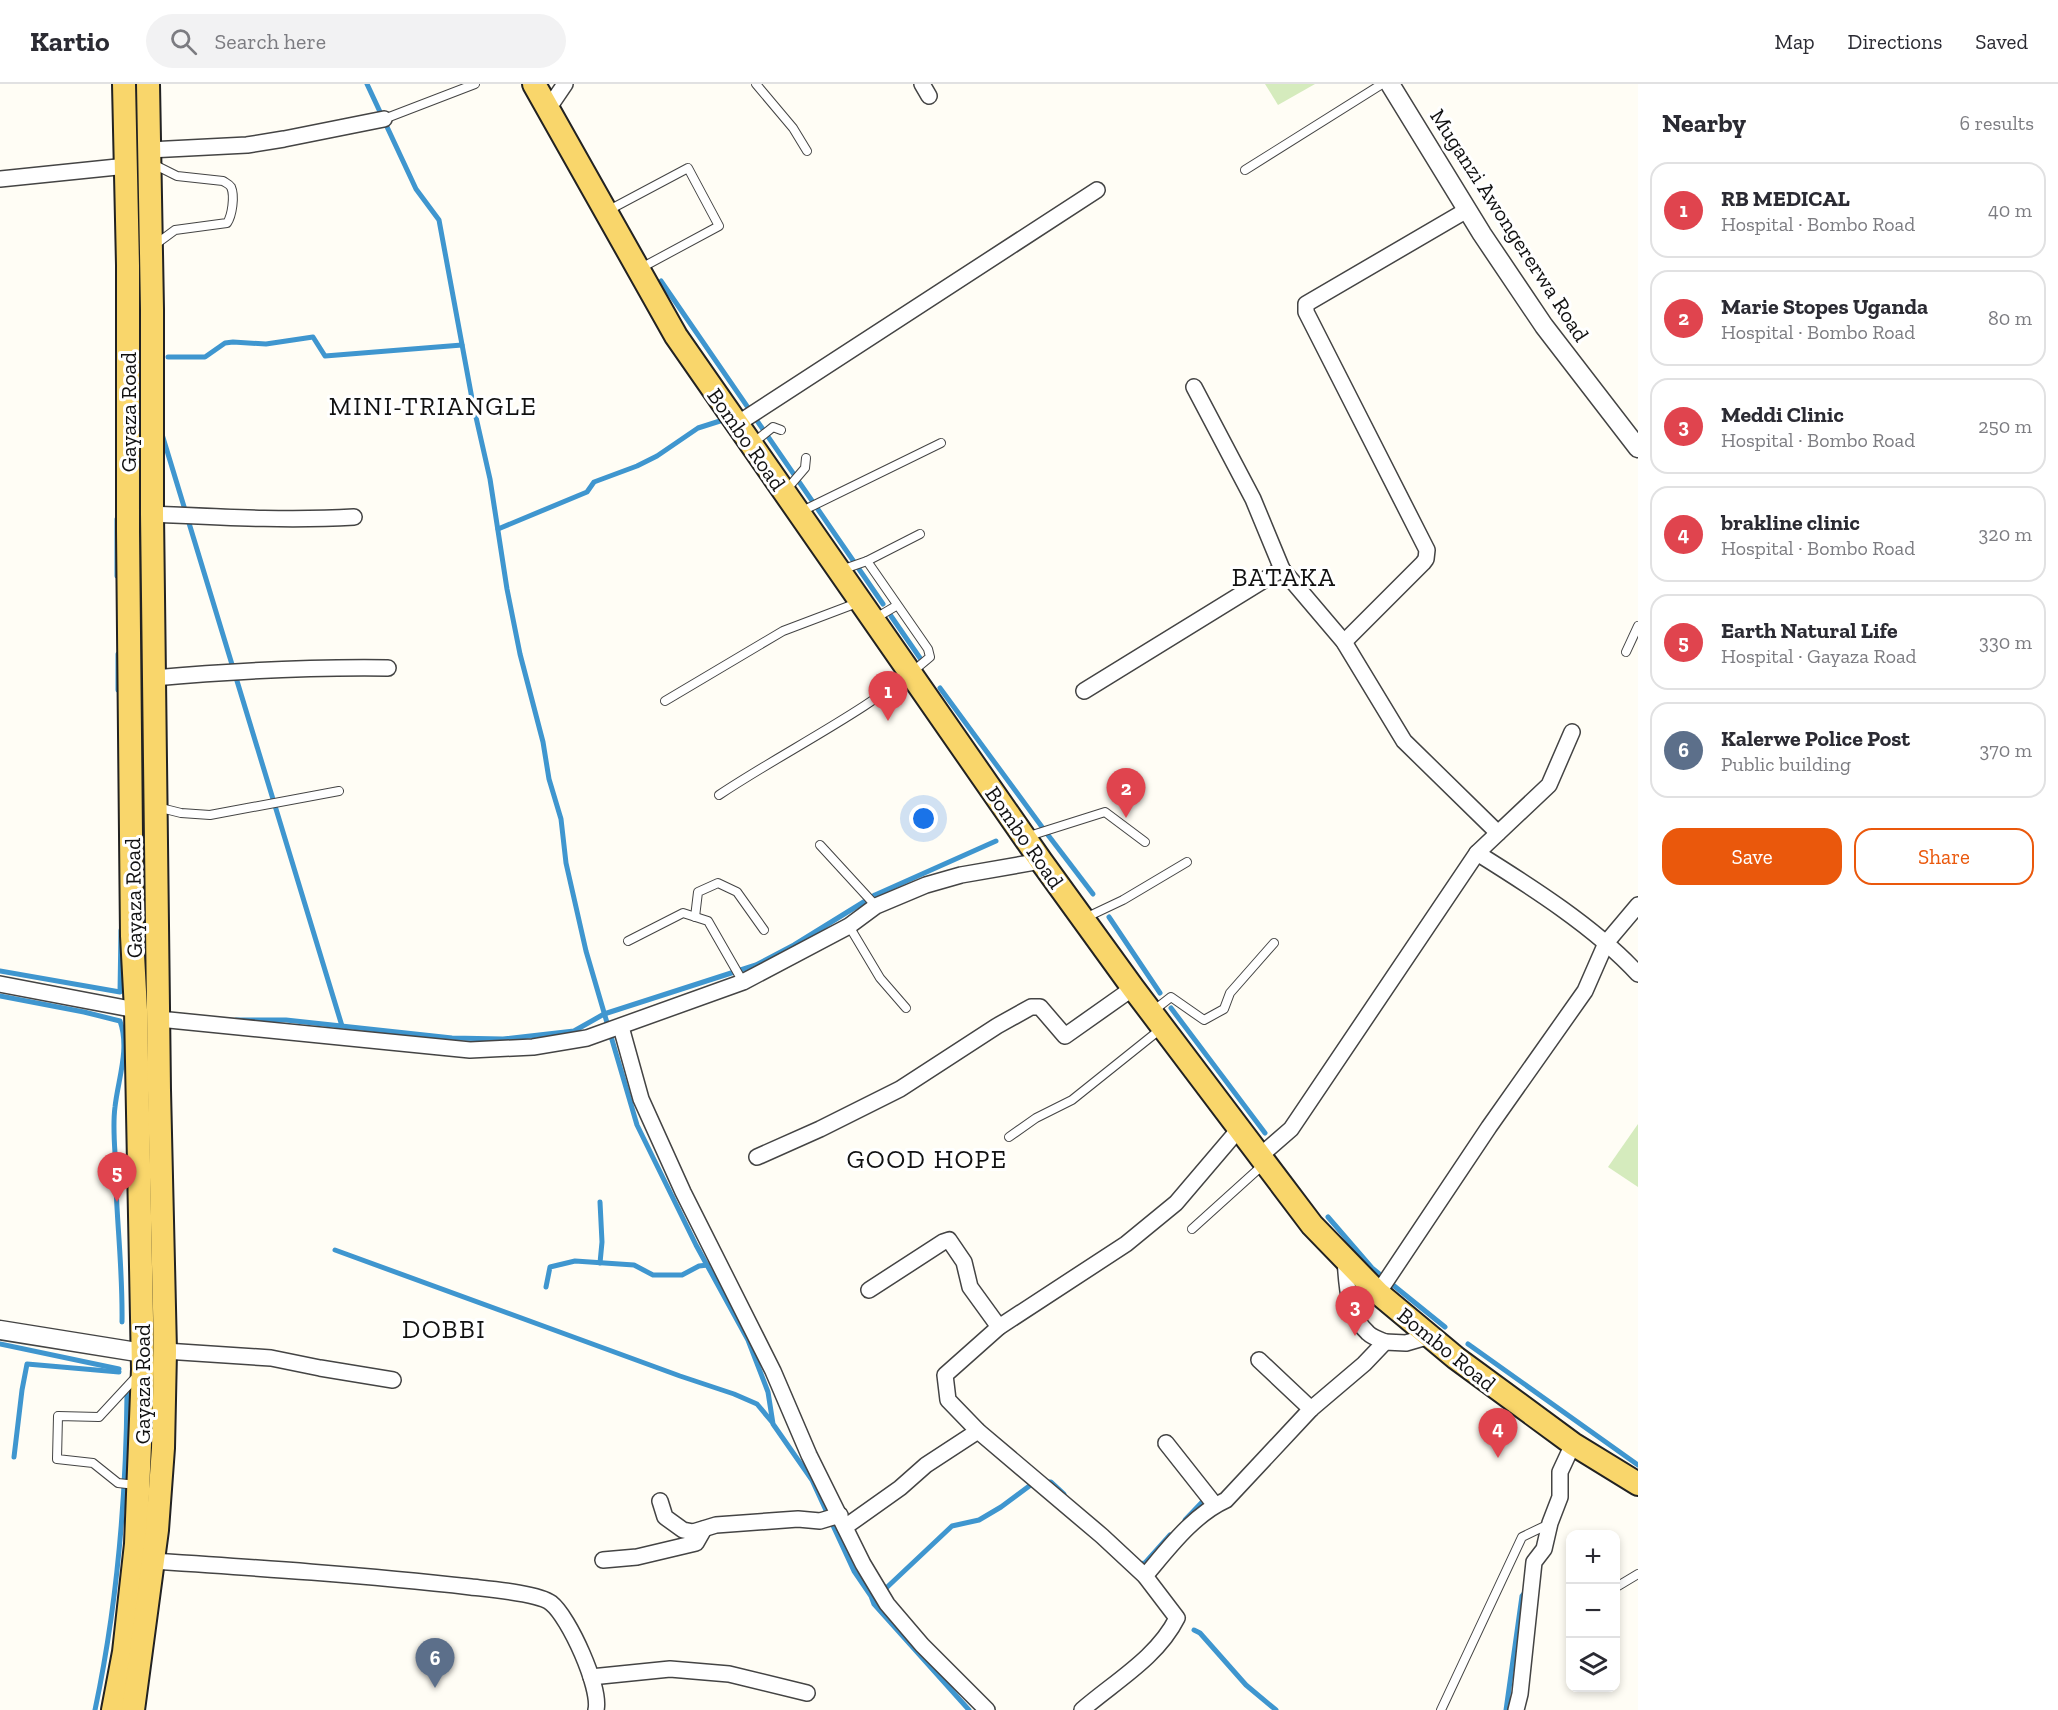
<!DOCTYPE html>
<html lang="en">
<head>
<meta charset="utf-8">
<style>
  :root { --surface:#fff; --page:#f2f2f3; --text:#2b2b33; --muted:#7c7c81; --line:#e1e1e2; --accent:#ea580c }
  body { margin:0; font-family:"Zilla Slab",serif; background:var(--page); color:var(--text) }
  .controls { position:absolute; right:18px; bottom:18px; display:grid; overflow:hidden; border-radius:12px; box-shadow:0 3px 9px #0003 }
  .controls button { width:54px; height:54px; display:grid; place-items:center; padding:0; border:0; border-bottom:2px solid var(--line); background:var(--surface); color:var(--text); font:30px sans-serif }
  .you { position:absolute; left:924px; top:735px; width:21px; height:21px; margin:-15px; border:4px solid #fff; border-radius:50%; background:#1a73e8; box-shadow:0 0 0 9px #1a73e833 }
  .badge { display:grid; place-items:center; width:39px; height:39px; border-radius:50%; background:var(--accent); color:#fff; font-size:20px; font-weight:700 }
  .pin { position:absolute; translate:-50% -50px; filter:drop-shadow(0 2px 3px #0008) }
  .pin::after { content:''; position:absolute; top:32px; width:21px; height:18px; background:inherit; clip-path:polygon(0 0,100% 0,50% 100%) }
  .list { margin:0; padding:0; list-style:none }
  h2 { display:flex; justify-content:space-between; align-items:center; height:78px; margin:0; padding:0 24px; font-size:26px }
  h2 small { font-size:20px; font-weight:400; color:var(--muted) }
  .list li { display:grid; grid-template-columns:39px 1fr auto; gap:18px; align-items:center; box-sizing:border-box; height:96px; margin:0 12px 12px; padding:0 12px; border:2px solid var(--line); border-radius:18px }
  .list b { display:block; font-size:22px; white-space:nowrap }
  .list p { margin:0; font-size:20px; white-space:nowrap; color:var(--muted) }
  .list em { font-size:20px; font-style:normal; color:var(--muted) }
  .actions { display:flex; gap:12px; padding:18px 24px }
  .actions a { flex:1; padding:14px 0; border:2px solid var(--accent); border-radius:18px; text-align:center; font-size:21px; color:var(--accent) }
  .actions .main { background:var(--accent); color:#fff }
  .icon { flex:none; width:33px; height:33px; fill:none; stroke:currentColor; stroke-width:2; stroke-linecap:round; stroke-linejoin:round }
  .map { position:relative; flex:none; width:1638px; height:1626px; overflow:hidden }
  header { display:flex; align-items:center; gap:36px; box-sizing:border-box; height:84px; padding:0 30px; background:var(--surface); border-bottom:2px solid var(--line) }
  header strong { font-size:28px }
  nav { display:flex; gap:33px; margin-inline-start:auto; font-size:21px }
  .search { width:420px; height:54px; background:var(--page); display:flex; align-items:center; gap:15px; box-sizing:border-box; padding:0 21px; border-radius:33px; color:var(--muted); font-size:22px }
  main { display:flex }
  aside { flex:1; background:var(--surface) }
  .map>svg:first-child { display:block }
</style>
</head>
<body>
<header>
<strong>Kartio</strong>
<div class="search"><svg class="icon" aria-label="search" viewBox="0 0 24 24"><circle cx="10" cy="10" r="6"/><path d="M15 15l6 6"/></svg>Search here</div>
<nav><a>Map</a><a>Directions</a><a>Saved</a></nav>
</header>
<main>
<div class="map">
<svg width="1638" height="1626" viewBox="0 0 1638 1626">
  <rect width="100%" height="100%" fill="#fffdf5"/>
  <g fill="#d5ebbd">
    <polygon points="1265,0 1315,0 1278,21"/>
    <polygon points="1638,1040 1638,1103 1608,1083"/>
  </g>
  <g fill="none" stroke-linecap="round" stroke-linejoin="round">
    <g stroke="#3f96cf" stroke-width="5">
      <polyline points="367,0 416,105 439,136 473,320 490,395 507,505 520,570 543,658 549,695 561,735 566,779 586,867 637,1041 696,1161 748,1256 768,1308 773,1340 812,1396 854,1487 871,1512 874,1520 969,1626"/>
      <polyline points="661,197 883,520"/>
      <polyline points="168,273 205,273 225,259 233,258 266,260 313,253 325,272 462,261"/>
      <polyline points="161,347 342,942"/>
      <polyline points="117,435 117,492"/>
      <polyline points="498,445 587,408 594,398 637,382 657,372 698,344 720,337"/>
      <polyline points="891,532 920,574"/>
      <polyline points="118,570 118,606"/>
      <polyline points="940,604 1042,743"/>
      <polyline points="1048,751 1093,810"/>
      <polyline points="1109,833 1160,909"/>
      <polyline points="0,887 120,908 121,846"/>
      <path d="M0,912L84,928L120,937C130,965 118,995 115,1023C113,1038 114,1054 115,1069C115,1125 123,1181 122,1238"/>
      <polyline points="1171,924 1265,1049"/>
      <polyline points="236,936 286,936 452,954 503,955 574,947 604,930 756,881 794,861 875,811 996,757"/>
      <polyline points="600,1118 602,1158 600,1179"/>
      <polyline points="1328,1133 1372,1184 1445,1243"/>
      <polyline points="335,1166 680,1292 734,1310 757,1320 772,1338"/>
      <polyline points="546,1203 550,1183 575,1177 634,1181 653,1191 682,1191 699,1182 708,1181"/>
      <polyline points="0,1260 119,1285"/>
      <polyline points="1468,1260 1638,1381"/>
      <polyline points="14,1373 22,1306 27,1280 119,1288"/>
      <polyline points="1045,1398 1051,1398 1064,1410"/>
      <polyline points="1185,1436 1206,1414"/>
      <polyline points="1139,1480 1145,1479 1170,1451"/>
      <polyline points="883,1507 952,1442 979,1436 1001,1423 1036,1397"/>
      <polyline points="1194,1546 1200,1549 1246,1601 1276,1626"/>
      <path d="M95,1626C117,1522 126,1416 127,1310"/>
      <polyline points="1506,1626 1522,1512 1526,1507"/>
    </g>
    <defs>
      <g id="service">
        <polyline points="756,0 793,44 807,67"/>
        <polyline points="384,35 475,0"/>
        <path d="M153,80L177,92L223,97C226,99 229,100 231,103C235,112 232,132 227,139L175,146L156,160"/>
        <polyline points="1245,86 1382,0"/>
        <polyline points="609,126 688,84 719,142 641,184"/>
        <polyline points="753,359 773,343 781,346"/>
        <polyline points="787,405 805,384 806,374"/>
        <polyline points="800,428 941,359"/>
        <polyline points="867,477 920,450"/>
        <polyline points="874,535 896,522"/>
        <polyline points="1626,568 1638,542"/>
        <polyline points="665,617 783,547 857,519"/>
        <path d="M719,711C788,665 867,628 930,573L928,565L867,477L841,486"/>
        <polyline points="157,723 181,729 210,731 339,707"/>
        <polyline points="1026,753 1105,728 1145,758"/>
        <polyline points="820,761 876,822"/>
        <polyline points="695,833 698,808 718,799 737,808 764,846"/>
        <polyline points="1085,834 1123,816 1187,778"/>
        <polyline points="849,842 880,894 906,924"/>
        <polyline points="628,857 683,829 708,837 743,898"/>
        <polyline points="1153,927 1171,913 1204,936 1224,925 1230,909 1274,859"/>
        <polyline points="1009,1053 1036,1034 1072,1016 1162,944"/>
        <polyline points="1192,1145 1264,1080"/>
        <polyline points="136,1401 118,1399 93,1379 57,1375 58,1332 99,1333 137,1292"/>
        <polyline points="1618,1502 1638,1490"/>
        <polyline points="1441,1626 1522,1453 1549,1440"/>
      </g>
      <g id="minor">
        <polyline points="922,0 929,12"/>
        <polyline points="548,25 565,0"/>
        <polyline points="149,66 247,61 284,55 384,35"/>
        <polyline points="0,95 127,82"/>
        <polyline points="1194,303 1253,415 1282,485 1344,558 1404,657 1498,749"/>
        <polyline points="737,340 1097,106"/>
        <path d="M152,430C219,433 287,437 354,433"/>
        <polyline points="1344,558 1423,479 1426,475 1427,466 1306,228 1306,220 1467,126"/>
        <path d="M154,594C231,587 310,583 388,584"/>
        <polyline points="1084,607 1282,485"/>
        <path d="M1477,769C1530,802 1596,844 1638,890"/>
        <polyline points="0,900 136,926"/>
        <polyline points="159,935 470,966 533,963 587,954 743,898 849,842 876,822 926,801 961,791 1041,777"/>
        <polyline points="621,943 641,1015 683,1108 773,1287 809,1371 863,1480 887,1520 922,1561 987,1626"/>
        <polyline points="1260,1072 1291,1045 1477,769 1549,701 1572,648"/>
        <polyline points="757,1073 820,1045 900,1005 997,942 1031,923 1040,923 1065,952 1133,904"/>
        <path d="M1345,1175C1347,1201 1347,1230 1368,1249C1372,1253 1380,1256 1385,1258"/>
        <polyline points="869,1206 943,1158 949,1156 964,1178 970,1203 999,1243"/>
        <polyline points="1378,1209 1489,1043 1585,907 1606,859 1638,821"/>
        <polyline points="165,1267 271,1274 320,1284 393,1296"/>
        <polyline points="1259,1276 1311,1325"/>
        <polyline points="1166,1359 1215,1421"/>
        <polyline points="660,1417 665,1433 683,1446 693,1448 716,1441 798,1435 820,1437 840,1431"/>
        <polyline points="845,1443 900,1404 926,1381 978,1347"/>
        <polyline points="603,1476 637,1473 696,1459 704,1445"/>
        <path d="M153,1477C259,1484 365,1491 471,1503C488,1505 538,1509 551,1519C569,1533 601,1604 596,1626"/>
        <path d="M1145,1492C1168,1465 1193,1431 1226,1416L1311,1325L1364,1280L1385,1258L1406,1259L1430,1252"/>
        <polyline points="591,1593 670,1585 729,1590 807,1609"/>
        <path d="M1082,1626C1114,1598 1157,1574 1177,1534L1145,1492L1102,1452L978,1347L948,1316L945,1291L999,1243L1126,1160L1176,1119L1239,1045"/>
        <polyline points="1516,1626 1520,1610 1534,1478 1544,1465 1550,1439 1560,1413 1560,1388 1573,1360"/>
      </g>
      <g id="tertiary">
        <polyline points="1390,0 1482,150 1544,242 1638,364"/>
        <polyline points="0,1246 143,1269"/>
      </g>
      <g id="primary">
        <polyline points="534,0 676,252 1041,777 1133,904 1312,1141 1378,1209 1456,1274 1573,1360 1638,1400"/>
        <polyline points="113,1626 124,1568 136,1460 143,1285 136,926 132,852 128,447 128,181 124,0"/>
        <polyline points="133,1626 157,1446 163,1364 165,1267 159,1006 152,430 152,225 148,0"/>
      </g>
    </defs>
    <use href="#service" stroke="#444" stroke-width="10"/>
    <use href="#minor" stroke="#444" stroke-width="18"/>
    <use href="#tertiary" stroke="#444" stroke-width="21"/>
    <use href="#primary" stroke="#222" stroke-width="26"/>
    <use href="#service" stroke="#fff" stroke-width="8"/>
    <use href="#minor" stroke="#fff" stroke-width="15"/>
    <use href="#tertiary" stroke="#fff" stroke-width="18"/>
    <use href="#primary" stroke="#f9d66b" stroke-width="22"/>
  </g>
  <g text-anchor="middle" stroke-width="6" stroke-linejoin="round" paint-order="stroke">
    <g font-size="22" fill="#111" stroke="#fff">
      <text transform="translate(1510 141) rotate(57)" y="8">Muganzi Awongererwa Road</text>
      <text transform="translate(128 328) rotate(-90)" y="8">Gayaza Road</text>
      <text transform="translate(747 355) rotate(55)" y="8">Bombo Road</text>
      <text transform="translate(1025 753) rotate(55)" y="8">Bombo Road</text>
      <text transform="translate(133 814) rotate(-91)" y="8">Gayaza Road</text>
      <text transform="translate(1447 1265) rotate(39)" y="8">Bombo Road</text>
      <text transform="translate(142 1300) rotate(-90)" y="8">Gayaza Road</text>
    </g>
    <g font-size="26" letter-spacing="1.5" fill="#111" stroke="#fff">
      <text x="433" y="331">MINI-TRIANGLE</text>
      <text x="1284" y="502">BATAKA</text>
      <text x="927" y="1084">GOOD HOPE</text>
      <text x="444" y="1254">DOBBI</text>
    </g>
  </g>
</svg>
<div class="controls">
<button>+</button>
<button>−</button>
<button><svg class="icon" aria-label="layers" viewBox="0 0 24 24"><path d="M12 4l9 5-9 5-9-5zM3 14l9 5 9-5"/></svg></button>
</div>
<div class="you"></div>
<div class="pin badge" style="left:888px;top:637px;background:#e0444e">1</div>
<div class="pin badge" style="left:1126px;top:734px;background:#e0444e">2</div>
<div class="pin badge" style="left:1355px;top:1252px;background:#e0444e">3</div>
<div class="pin badge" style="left:1498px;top:1374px;background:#e0444e">4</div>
<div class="pin badge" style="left:117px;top:1118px;background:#e0444e">5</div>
<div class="pin badge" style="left:435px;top:1604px;background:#5c6f8a">6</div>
</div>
<aside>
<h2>Nearby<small>6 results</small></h2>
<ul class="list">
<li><span class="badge" style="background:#e0444e">1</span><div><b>RB MEDICAL</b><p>Hospital · Bombo Road</p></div><em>40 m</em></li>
<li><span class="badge" style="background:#e0444e">2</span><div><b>Marie Stopes Uganda</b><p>Hospital · Bombo Road</p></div><em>80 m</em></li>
<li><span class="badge" style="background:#e0444e">3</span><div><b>Meddi Clinic</b><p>Hospital · Bombo Road</p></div><em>250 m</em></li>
<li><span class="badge" style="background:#e0444e">4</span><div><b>brakline clinic</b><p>Hospital · Bombo Road</p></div><em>320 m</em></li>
<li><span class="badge" style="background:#e0444e">5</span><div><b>Earth Natural Life</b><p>Hospital · Gayaza Road</p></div><em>330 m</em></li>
<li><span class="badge" style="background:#5c6f8a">6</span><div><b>Kalerwe Police Post</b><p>Public building</p></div><em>370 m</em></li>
</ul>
<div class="actions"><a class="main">Save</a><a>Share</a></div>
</aside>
</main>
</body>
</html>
